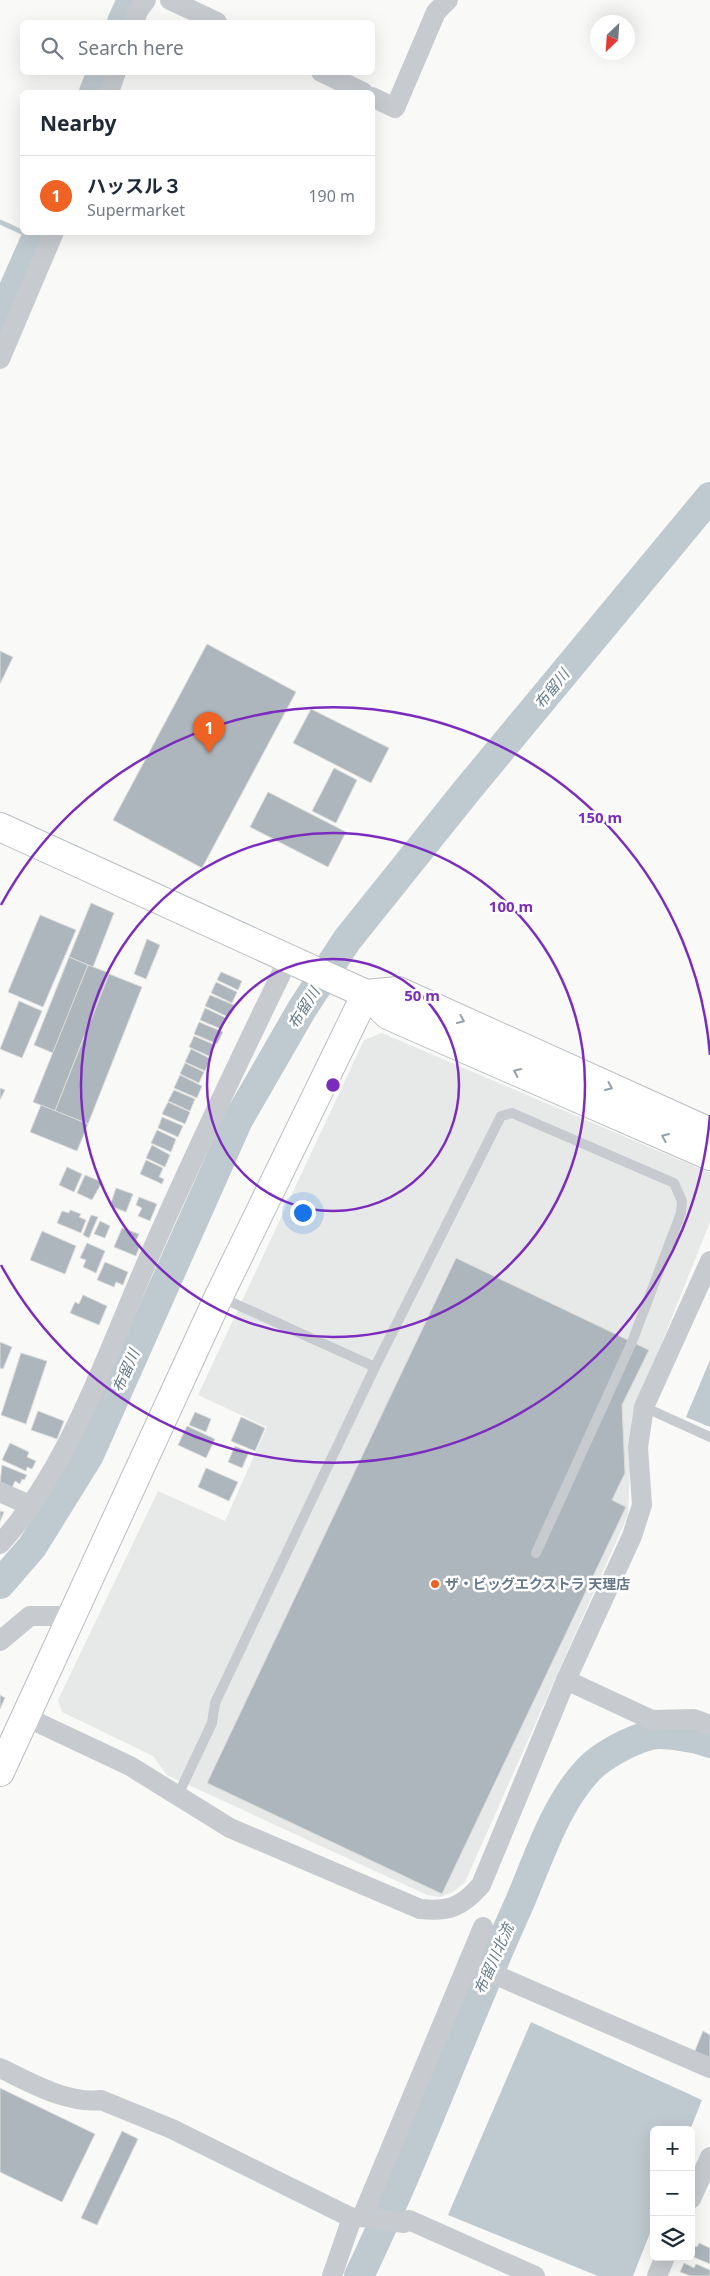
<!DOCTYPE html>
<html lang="en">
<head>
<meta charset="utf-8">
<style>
  :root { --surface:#fff; --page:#f2f2f3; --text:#1f2937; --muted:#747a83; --line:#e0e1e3; --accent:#ee6223 }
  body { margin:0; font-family:"Noto Sans","Noto Sans JP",sans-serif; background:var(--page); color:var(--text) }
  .controls { position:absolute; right:15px; bottom:15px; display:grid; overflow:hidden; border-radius:8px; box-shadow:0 5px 20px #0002 }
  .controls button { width:45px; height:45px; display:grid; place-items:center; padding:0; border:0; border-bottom:1px solid var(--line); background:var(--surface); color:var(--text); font:25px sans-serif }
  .compass { position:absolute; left:590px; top:15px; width:45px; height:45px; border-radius:50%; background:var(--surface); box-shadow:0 5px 20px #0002; rotate:205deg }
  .you { position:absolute; left:302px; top:1212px; width:18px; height:18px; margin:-12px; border:4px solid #fff; border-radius:50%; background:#1a73e8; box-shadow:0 0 0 8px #1a73e833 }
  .badge { display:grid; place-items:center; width:32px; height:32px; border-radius:50%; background:var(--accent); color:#fff; font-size:16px; font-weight:700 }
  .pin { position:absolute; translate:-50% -41px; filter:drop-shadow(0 1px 2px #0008) }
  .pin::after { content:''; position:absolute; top:26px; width:18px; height:15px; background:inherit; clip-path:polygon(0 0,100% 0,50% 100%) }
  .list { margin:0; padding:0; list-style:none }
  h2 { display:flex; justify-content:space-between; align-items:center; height:65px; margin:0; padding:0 20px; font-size:21px }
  h2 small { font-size:16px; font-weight:400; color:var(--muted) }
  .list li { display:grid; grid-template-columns:32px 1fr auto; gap:15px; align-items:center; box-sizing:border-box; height:80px; padding:0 20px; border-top:1px solid var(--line) }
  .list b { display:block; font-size:19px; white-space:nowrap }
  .list p { margin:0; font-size:16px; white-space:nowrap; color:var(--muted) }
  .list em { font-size:16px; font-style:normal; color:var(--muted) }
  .icon { flex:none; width:28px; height:28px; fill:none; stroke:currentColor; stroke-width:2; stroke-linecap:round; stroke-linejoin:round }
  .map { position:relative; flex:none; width:710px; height:2276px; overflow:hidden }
  .search { position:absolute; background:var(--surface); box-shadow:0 5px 20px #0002; left:20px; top:20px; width:355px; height:55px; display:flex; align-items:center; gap:12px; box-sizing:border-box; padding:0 18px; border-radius:8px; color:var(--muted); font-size:19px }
  .panel { position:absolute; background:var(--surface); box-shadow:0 5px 20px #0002; left:20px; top:90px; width:355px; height:145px; border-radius:8px }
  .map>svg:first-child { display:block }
</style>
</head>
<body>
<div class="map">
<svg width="710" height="2276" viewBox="0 0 710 2276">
  <rect width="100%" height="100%" fill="#f9faf7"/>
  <polygon fill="#e7e9e8" points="382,1033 710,1173 710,1222 632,1417 628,1515 465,1882 453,1892 440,1897 427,1895 167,1775 153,1756 62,1712 58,1700 158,1491 225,1521 267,1427 198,1395 364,1040"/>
  <g fill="#bfcad0">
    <polygon points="710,1360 710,1427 686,1417"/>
    <polygon points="531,2022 702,2100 690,2130 654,2130 654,2223 633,2276 598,2276 448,2215"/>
  </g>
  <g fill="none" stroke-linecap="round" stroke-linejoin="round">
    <g stroke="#bfcad0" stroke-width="5">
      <polyline points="0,222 22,232"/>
      <polyline points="25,232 37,238"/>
    </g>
    <g stroke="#bfcad0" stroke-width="30">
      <polyline points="122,22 132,0"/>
      <polyline points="94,92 102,72"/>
      <polyline points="0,320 39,232"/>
      <polyline points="0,1584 32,1547 89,1455 238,1120 302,1009 347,940 468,789 710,497"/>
      <path d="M359,2276C418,2154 463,2027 519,1904C538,1860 555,1805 588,1770C602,1755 631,1740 651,1735C663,1732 698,1738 710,1743"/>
    </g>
  </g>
  <g fill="#adb6bc" stroke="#dbdcd9">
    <polygon points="207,644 296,692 202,868 113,820"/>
    <polygon points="0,651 13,657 0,684"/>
    <polygon points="311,709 389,748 371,783 293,743"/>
    <polygon points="334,768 357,780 336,823 312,811"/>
    <polygon points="268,792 346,832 328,867 250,827"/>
    <polygon points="91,903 114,913 93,967 69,957"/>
    <polygon points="40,915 76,930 43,1007 8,992"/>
    <polygon points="147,939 160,945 146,979 134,974"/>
    <polygon points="69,957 88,965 53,1053 34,1045"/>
    <polygon points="88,965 109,973 55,1111 33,1102"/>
    <polygon points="221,972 242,981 238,990 217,980"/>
    <polygon points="109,974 142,987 88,1124 55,1111"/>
    <polygon points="216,982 237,992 232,1003 211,993"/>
    <polygon points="210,995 234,1005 228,1017 205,1006"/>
    <polygon points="19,1001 42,1011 22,1058 0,1049"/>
    <polygon points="205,1008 226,1018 221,1029 200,1020"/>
    <polygon points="199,1022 223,1032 217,1044 194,1034"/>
    <polygon points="194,1036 215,1045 209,1056 189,1047"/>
    <polygon points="191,1049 211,1059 205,1071 185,1062"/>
    <polygon points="185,1063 204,1072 199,1083 180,1074"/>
    <polygon points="180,1075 202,1086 197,1098 174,1088"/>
    <polygon points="0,1088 5,1090 0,1100"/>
    <polygon points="174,1090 195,1099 190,1111 168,1101"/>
    <polygon points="168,1102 190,1112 185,1124 162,1114"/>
    <polygon points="41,1105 88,1124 77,1151 30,1132"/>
    <polygon points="162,1117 183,1126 178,1137 158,1128"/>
    <polygon points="157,1130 176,1139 171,1152 151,1143"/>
    <polygon points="152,1145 170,1155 165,1167 146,1158"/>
    <polygon points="146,1160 163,1168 159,1177 164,1179 162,1184 140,1174"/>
    <polygon points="67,1167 82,1174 74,1192 59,1185"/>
    <polygon points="85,1175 102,1182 92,1200 77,1193"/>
    <polygon points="116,1188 133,1194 126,1212 110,1206"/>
    <polygon points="139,1197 157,1204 150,1221 138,1216 142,1208 136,1205"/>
    <polygon points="70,1210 81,1214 79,1217 86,1220 81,1233 57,1223 62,1211 69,1213"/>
    <polygon points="91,1215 98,1217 89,1238 83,1235"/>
    <polygon points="100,1221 110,1226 105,1238 94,1234"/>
    <polygon points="122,1228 139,1234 135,1243 140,1245 136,1256 114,1247"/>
    <polygon points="42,1231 76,1246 65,1274 30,1260"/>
    <polygon points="87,1243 105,1251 96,1273 83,1267 86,1260 80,1258"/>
    <polygon points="456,1258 649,1350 622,1405 625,1473 612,1500 626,1507 442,1894 207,1783"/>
    <polygon points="105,1262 128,1272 123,1285 116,1282 114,1287 97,1280"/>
    <polygon points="83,1295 107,1306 99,1325 70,1313 75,1302 79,1304"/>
    <polygon points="0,1342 12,1347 3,1369 0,1368"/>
    <polygon points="21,1353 47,1361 26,1424 1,1415"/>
    <polygon points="38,1411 64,1421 57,1439 31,1430"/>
    <polygon points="195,1412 211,1419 206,1432 189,1425"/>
    <polygon points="241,1417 265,1428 255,1451 231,1441"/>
    <polygon points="187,1426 215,1439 206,1458 178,1445"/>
    <polygon points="10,1443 29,1452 27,1457 36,1461 32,1469 27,1467 26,1471 2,1460"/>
    <polygon points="235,1446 249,1452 242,1468 228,1462"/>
    <polygon points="2,1465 27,1475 24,1480 22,1479 20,1484 15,1481 12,1488 0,1483"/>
    <polygon points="206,1468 238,1482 229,1501 198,1487"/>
    <polygon points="0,1511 4,1512 0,1522"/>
    <polygon points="0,1695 5,1698 0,1709"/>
    <polygon points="703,2031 710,2035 710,2061 694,2053"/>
    <polygon points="0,2088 95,2134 62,2202 0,2172"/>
    <polygon points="122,2131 138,2139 97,2225 81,2218"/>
    <polygon points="699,2243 710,2248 710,2264 691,2256 692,2245 697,2247"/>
    <polygon points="684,2263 694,2268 696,2264 710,2270 710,2276 691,2276 680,2272"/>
  </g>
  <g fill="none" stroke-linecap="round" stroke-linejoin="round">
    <defs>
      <g id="secondary">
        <polyline points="0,827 366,994 388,1015 401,1021 710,1156"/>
        <polyline points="366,994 398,991 710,1132"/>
        <polyline points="0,1772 219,1296 366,994"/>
      </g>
    </defs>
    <use href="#secondary" stroke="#b9bec3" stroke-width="30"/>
    <g stroke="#c7cbcf" stroke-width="10">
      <polyline points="220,1297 375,1367"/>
      <polyline points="644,1407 710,1437"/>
      <polyline points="178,1795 212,1723 215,1703 375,1367 501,1116 512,1113 674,1183 682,1201 681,1213 632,1342 536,1553"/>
    </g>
    <g stroke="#c7cbcf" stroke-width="20">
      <polyline points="170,0 217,22"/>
      <polyline points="134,22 138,11 146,0"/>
      <polyline points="321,72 363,92"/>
      <polyline points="109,92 116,72"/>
      <polyline points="372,97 395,108 436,12 448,0"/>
      <polyline points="0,359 54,232"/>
      <polyline points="0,1492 29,1505"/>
      <path d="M0,1544C68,1469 106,1356 146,1264C189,1165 235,1069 282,972L290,960"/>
      <polyline points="0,1641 30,1616 72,1616"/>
      <polyline points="566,1680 652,1720 694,1719 710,1725"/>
      <path d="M26,1717L130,1766L230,1828L420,1909C449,1912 462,1907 481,1885L566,1680L632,1536L642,1505L638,1447L644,1407L710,1261"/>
      <polyline points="468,1963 710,2068"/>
      <path d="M0,2068C30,2082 66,2104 101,2100L172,2129L352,2218L362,2217L404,2223L409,2220L535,2276"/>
      <polyline points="691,2199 710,2157"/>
      <polyline points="362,2217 483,1927"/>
      <polyline points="332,2276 352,2218"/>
      <polyline points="657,2276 665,2257"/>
    </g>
    <use href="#secondary" stroke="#fff" stroke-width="28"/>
  </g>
  <defs><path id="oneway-chevron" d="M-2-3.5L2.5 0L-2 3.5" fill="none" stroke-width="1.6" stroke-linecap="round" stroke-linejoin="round" transform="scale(1.25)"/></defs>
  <g stroke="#95a0ad">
    <use href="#oneway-chevron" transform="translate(461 1020) rotate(24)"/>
    <use href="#oneway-chevron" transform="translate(517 1072) rotate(-156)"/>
    <use href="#oneway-chevron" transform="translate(609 1087) rotate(24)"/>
    <use href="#oneway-chevron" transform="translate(665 1137) rotate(-157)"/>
  </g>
  <g fill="none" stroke="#7b2cbf" stroke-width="2.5">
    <circle cx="333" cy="1085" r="126"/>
    <circle cx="333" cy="1085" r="252"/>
    <path d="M710 1115A378 378 0 0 1 1 1265M1 905A378 378 0 0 1 710 1055"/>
  </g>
  <circle fill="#ee6223" stroke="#fff" stroke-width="2" cx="435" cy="1584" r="5"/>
  <g text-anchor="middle" stroke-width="5" stroke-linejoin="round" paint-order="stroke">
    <g font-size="14" font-weight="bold" fill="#67788a" stroke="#fff" text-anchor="start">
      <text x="445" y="1589">ザ・ビッグエクストラ 天理店</text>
    </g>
    <g font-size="15" font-style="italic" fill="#637985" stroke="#fff">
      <text transform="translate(552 689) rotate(-51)" y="5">布留川</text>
      <text transform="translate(304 1008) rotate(-58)" y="5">布留川</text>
      <text transform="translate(126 1371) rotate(-66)" y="5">布留川</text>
      <text transform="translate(494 1959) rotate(-66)" y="5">布留川北流</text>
    </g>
  </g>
  <circle cx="333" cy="1085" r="8" fill="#7b2cbf" stroke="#fff" stroke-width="2.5"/>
  <g font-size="15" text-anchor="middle" font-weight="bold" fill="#7b2cbf" stroke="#fff" stroke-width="5" stroke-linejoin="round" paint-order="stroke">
    <text x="600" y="823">150 m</text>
    <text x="511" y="912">100 m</text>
    <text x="422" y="1001">50 m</text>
  </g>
</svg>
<div class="controls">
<button>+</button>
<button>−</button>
<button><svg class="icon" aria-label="layers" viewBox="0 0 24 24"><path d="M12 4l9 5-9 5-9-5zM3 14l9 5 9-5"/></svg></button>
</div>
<svg class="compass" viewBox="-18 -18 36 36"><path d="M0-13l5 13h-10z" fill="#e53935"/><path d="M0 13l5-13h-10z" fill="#747a83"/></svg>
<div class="you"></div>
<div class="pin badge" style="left:209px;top:753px">1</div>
<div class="search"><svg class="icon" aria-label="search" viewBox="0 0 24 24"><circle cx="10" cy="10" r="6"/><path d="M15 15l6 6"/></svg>Search here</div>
<section class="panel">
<h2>Nearby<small></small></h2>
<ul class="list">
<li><span class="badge">1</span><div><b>ハッスル３</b><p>Supermarket</p></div><em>190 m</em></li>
</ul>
</section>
</div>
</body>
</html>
